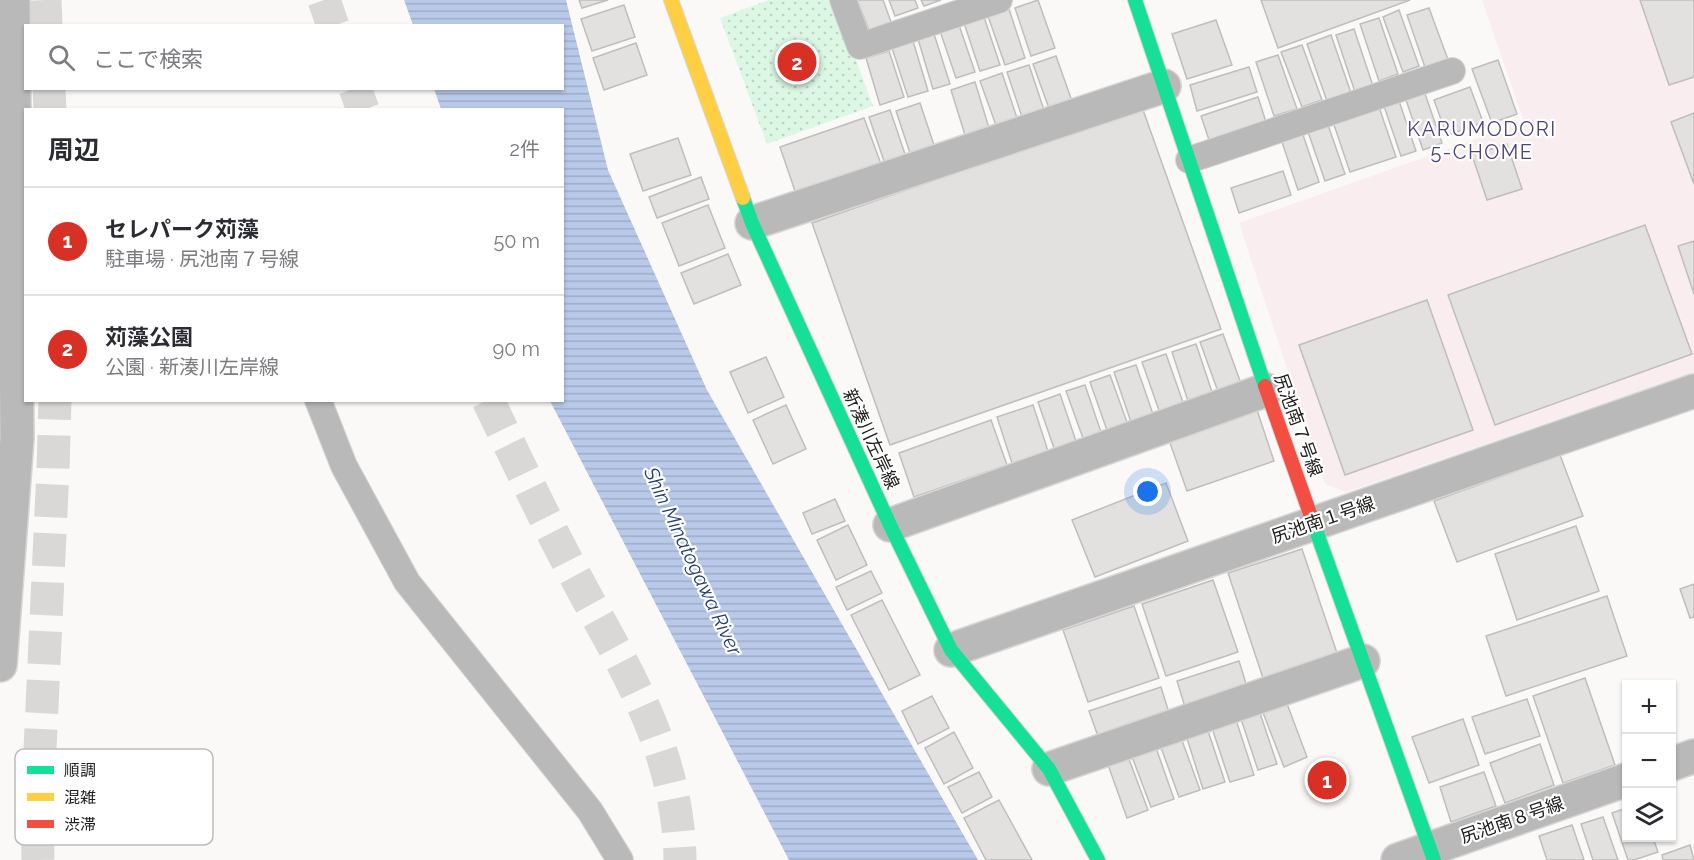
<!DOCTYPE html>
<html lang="ja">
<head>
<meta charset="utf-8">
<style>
  :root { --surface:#fff; --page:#f7f7f7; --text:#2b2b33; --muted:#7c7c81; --line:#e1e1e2; --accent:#d93025 }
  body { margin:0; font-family:Raleway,"Noto Sans JP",sans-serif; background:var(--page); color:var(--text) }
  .controls { position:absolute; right:18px; bottom:18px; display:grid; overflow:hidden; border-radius:0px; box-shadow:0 2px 4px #0004 }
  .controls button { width:54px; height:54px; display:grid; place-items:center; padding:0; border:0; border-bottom:2px solid var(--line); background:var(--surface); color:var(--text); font:30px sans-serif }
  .you { position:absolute; left:1148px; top:492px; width:21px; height:21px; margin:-15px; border:4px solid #fff; border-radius:50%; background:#1a73e8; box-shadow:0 0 0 9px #1a73e833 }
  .badge { display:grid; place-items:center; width:39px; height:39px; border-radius:50%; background:var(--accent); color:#fff; font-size:20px; font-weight:700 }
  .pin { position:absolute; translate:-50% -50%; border:3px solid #fff; box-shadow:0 2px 6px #0006 }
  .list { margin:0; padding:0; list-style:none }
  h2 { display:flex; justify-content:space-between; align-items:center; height:78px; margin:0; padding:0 24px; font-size:26px }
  h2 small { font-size:20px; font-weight:400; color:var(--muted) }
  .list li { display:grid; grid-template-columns:39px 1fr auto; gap:18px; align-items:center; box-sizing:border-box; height:108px; padding:0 24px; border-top:2px solid var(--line) }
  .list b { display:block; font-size:22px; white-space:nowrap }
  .list p { margin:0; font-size:20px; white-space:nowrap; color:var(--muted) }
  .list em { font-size:20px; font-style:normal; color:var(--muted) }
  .icon { flex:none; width:33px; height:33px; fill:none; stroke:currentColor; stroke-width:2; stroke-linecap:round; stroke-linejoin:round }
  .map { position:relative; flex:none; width:1694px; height:860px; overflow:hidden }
  .search { position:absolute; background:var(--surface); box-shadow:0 2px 4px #0004; left:24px; top:24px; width:540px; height:66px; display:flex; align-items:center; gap:15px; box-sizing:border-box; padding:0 21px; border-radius:0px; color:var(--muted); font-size:22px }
  .panel { position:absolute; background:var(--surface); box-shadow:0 2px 4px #0004; left:24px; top:108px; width:540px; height:294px; border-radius:0px }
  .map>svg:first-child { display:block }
</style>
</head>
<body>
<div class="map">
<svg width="1694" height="860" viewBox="0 0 1694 860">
  <defs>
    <pattern id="park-dots" width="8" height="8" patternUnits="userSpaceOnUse" patternTransform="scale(1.5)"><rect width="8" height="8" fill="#dcf8e5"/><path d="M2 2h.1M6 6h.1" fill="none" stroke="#bcd4c4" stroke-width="1.8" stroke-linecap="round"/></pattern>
    <pattern id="water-rules" width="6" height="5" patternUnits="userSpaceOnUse" patternTransform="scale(1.5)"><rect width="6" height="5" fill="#b9c9e9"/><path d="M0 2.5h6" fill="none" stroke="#9facc7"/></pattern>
  </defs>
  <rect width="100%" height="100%" fill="#faf9f8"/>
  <polygon fill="#f9edf0" points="1482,0 1694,0 1694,372 1346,492 1325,484 1239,223 1524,122"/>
  <polygon fill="url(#park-dots)" points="769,0 834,0 873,106 767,144 720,18"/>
  <polygon fill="url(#water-rules)" points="404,0 566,0 608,170 707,390 978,860 789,860 550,401 562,400 562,110 441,109 434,89 562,88 562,26 413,25"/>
  <g fill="#e2e1e0" stroke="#bfbebd" stroke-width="1.5">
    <polygon points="579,0 608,0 582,8"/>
    <polygon points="857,0 883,0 891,22 869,30"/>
    <polygon points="889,0 915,0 918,8 895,16"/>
    <polygon points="921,0 941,0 924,6"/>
    <polygon points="1038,0 1055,48 1031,56 1015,8"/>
    <polygon points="1261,0 1410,0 1278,48"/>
    <polygon points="1640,0 1694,0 1694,77 1669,85"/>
    <polygon points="624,5 635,37 592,51 581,19"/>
    <polygon points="1429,8 1450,65 1427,73 1407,15"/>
    <polygon points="1009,9 1025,58 1005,65 988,16"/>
    <polygon points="1399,10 1419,66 1403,72 1383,17"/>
    <polygon points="984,17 1000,65 980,71 964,23"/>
    <polygon points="1379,18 1398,74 1379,81 1360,24"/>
    <polygon points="1216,20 1232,65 1187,79 1172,34"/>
    <polygon points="959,25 975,72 956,78 940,31"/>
    <polygon points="1354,29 1373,86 1355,92 1336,35"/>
    <polygon points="934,34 950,84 933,89 918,39"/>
    <polygon points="1331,35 1351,93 1327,101 1307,44"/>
    <polygon points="913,41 928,91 908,97 892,48"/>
    <polygon points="636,43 647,75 604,90 593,58"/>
    <polygon points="1302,45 1322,100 1302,107 1281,52"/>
    <polygon points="889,51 904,97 880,105 866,58"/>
    <polygon points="1278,55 1297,109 1274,116 1256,62"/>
    <polygon points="1056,56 1073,104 1050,111 1033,64"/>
    <polygon points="1498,60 1517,114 1492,123 1472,69"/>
    <polygon points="1029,65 1045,113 1023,120 1007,72"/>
    <polygon points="1249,67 1257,92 1197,111 1190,85"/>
    <polygon points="1002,73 1018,121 997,128 980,81"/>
    <polygon points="975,82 989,128 965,135 951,90"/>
    <polygon points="1470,87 1483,122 1447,136 1434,100"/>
    <polygon points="1424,91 1442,143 1423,150 1405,97"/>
    <polygon points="1258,97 1266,122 1209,140 1201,116"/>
    <polygon points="1398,98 1416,151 1401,156 1383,103"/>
    <polygon points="920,103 935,148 911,156 896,111"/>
    <polygon points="1378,104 1396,157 1350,172 1332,119"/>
    <polygon points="1142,107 1221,329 890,445 812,223"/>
    <polygon points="890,110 906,157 885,164 869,117"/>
    <polygon points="1694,113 1694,184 1671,122"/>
    <polygon points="864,118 881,164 796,194 780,147"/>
    <polygon points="1327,122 1345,174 1325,181 1307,129"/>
    <polygon points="1302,132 1319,182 1298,190 1281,139"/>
    <polygon points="678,138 691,175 643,191 630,154"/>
    <polygon points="1507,144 1522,189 1487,200 1472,155"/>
    <polygon points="1283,171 1291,195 1239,213 1231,188"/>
    <polygon points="701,177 709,199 657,218 649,197"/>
    <polygon points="708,205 725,248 679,266 662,223"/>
    <polygon points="1645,225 1692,354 1495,425 1448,295"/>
    <polygon points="1694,241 1694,294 1678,246"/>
    <polygon points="728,254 741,285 694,304 681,273"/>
    <polygon points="1427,300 1473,430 1345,475 1299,345"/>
    <polygon points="1223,334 1243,389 1220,397 1200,342"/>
    <polygon points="1196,344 1214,398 1190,407 1172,352"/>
    <polygon points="1166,354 1185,408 1161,416 1142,362"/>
    <polygon points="766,357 784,397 748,413 730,372"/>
    <polygon points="1136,365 1154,417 1132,425 1114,372"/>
    <polygon points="1110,375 1128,425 1108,433 1090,382"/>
    <polygon points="1085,385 1102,435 1084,441 1066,391"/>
    <polygon points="1060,394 1077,444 1055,451 1038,402"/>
    <polygon points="786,405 806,449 773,464 753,420"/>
    <polygon points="1033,405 1048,451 1012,463 997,417"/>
    <polygon points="1257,410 1274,461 1187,491 1169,440"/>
    <polygon points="991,420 1007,465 914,497 899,453"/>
    <polygon points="1560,455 1583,516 1457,562 1434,501"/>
    <polygon points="1166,483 1188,541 1095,577 1072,520"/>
    <polygon points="835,499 845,521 812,534 803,513"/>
    <polygon points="848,525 867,565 836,580 817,540"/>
    <polygon points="1576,526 1599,591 1517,620 1495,554"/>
    <polygon points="1302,549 1338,656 1264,681 1228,573"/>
    <polygon points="871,571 882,593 847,610 836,587"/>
    <polygon points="1213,580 1238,652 1166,676 1142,604"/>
    <polygon points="1694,584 1694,617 1690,618 1680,589"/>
    <polygon points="1607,596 1627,656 1506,696 1486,636"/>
    <polygon points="882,600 920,675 889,690 851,615"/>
    <polygon points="1134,606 1159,678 1088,702 1063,630"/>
    <polygon points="1239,661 1248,690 1186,710 1177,681"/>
    <polygon points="1585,678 1615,765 1563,783 1533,696"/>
    <polygon points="1161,687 1170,716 1099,739 1089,711"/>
    <polygon points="932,696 949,728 918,744 902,711"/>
    <polygon points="1527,699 1540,736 1485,754 1472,717"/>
    <polygon points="1286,701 1307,757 1284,767 1262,710"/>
    <polygon points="1259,710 1277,764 1258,770 1240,716"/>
    <polygon points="1234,714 1254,775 1230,782 1210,722"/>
    <polygon points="1463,719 1479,765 1429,783 1412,737"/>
    <polygon points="1206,725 1225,782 1203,789 1185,732"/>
    <polygon points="954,732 973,768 944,784 925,748"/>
    <polygon points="1180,735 1200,790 1179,797 1159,742"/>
    <polygon points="1540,744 1554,785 1505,803 1490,763"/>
    <polygon points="1155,745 1174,799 1151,807 1131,754"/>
    <polygon points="1127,754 1148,810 1127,818 1107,762"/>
    <polygon points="979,772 992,797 962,813 948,787"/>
    <polygon points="1484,772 1496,806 1451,822 1440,787"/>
    <polygon points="999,800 1032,860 986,860 964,818"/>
    <polygon points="1626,808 1626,838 1653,838 1658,852 1634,860 1628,860 1612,813"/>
    <polygon points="1603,817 1618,860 1593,860 1581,824"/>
    <polygon points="1572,825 1584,860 1547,860 1539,836"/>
    <polygon points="1690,845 1694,860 1663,860 1662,855"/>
  </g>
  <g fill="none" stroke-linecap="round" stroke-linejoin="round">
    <g stroke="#d9d8d7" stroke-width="33" stroke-dasharray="33 16" stroke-linecap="butt">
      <polyline points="45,0 46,26"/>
      <polyline points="324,0 333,26"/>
      <polyline points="49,88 50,110"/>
      <polyline points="355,88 363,110"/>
      <path d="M488,400C516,458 543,516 573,572C618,657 667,730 678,828C679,839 680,849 680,860"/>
      <polyline points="38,860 37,814 53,469 55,400"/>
    </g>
    <defs>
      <g id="lane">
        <polyline points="843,0 860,46 999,0"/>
        <polyline points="1189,160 1452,71"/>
        <polyline points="318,400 344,466 407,582 590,811 620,860"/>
      </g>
      <g id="street">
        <polyline points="752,223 1164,86"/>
        <polyline points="890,525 1266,390"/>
        <polyline points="951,650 1694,391"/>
        <polyline points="0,665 17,438 13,0"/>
        <polyline points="1672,764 1694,756"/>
        <polyline points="1049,769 1363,661"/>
        <polyline points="1398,860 1626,780"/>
      </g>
      <g id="fast">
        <polyline points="1135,0 1265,386"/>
        <polyline points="743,198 752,223 890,525 951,650 1049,769 1098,860"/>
        <polyline points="1313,522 1434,860"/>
      </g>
      <polyline id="slow" points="671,0 743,198"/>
      <polyline id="jam" points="1265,386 1313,522"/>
    </defs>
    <use href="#lane" stroke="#d7d6d5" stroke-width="28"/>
    <use href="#street" stroke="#d7d6d5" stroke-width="36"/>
    <use href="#fast" stroke="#d7d6d5" stroke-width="16"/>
    <use href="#slow" stroke="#d7d6d5" stroke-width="16"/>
    <use href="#jam" stroke="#d7d6d5" stroke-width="16"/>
    <use href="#lane" stroke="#bab9b9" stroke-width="26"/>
    <use href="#street" stroke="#bab9b9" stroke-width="33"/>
    <use href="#fast" stroke="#16e098" stroke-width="14"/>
    <use href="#slow" stroke="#ffcf43" stroke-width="14"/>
    <use href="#jam" stroke="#f24e42" stroke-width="14"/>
  </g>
  <g text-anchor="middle" stroke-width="4.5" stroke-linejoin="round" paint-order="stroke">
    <g font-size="18" fill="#21201f" stroke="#fff">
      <text transform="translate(1298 425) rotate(70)" y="6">尻池南７号線</text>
      <text transform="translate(871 439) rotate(65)" y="6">新湊川左岸線</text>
      <text transform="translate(1323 520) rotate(-19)" y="6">尻池南１号線</text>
      <text transform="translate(1512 820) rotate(-19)" y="6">尻池南８号線</text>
    </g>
    <g font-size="20" letter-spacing="1.5" fill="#4d4381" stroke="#fff">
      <text x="1482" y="136">KARUMODORI<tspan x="1482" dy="23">5-CHOME</tspan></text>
    </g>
    <g font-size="20" font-style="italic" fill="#263e77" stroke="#fff">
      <text transform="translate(693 561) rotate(65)" y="7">Shin Minatogawa River</text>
    </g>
  </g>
  <rect x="15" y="749" width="198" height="96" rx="9" fill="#fff" stroke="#bcbcbc" stroke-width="1.5"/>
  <rect x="27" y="766" width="27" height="8" fill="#16e098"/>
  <rect x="27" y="793" width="27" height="8" fill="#ffcf43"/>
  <rect x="27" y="820" width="27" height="8" fill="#f24e42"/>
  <g font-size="16" fill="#21201f">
    <text x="64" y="776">順調</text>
    <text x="64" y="803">混雑</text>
    <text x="64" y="830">渋滞</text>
  </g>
</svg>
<div class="controls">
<button>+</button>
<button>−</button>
<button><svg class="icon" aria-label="layers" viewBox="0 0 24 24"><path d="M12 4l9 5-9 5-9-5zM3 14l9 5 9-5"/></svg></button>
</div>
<div class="you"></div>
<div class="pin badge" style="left:1327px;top:780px">1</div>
<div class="pin badge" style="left:797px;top:62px">2</div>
<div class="search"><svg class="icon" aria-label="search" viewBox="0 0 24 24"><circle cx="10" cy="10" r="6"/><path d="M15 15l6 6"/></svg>ここで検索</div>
<section class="panel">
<h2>周辺<small>2件</small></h2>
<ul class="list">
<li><span class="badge">1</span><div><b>セレパーク苅藻</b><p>駐車場 · 尻池南７号線</p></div><em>50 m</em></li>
<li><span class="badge">2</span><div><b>苅藻公園</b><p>公園 · 新湊川左岸線</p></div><em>90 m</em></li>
</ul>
</section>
</div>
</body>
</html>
